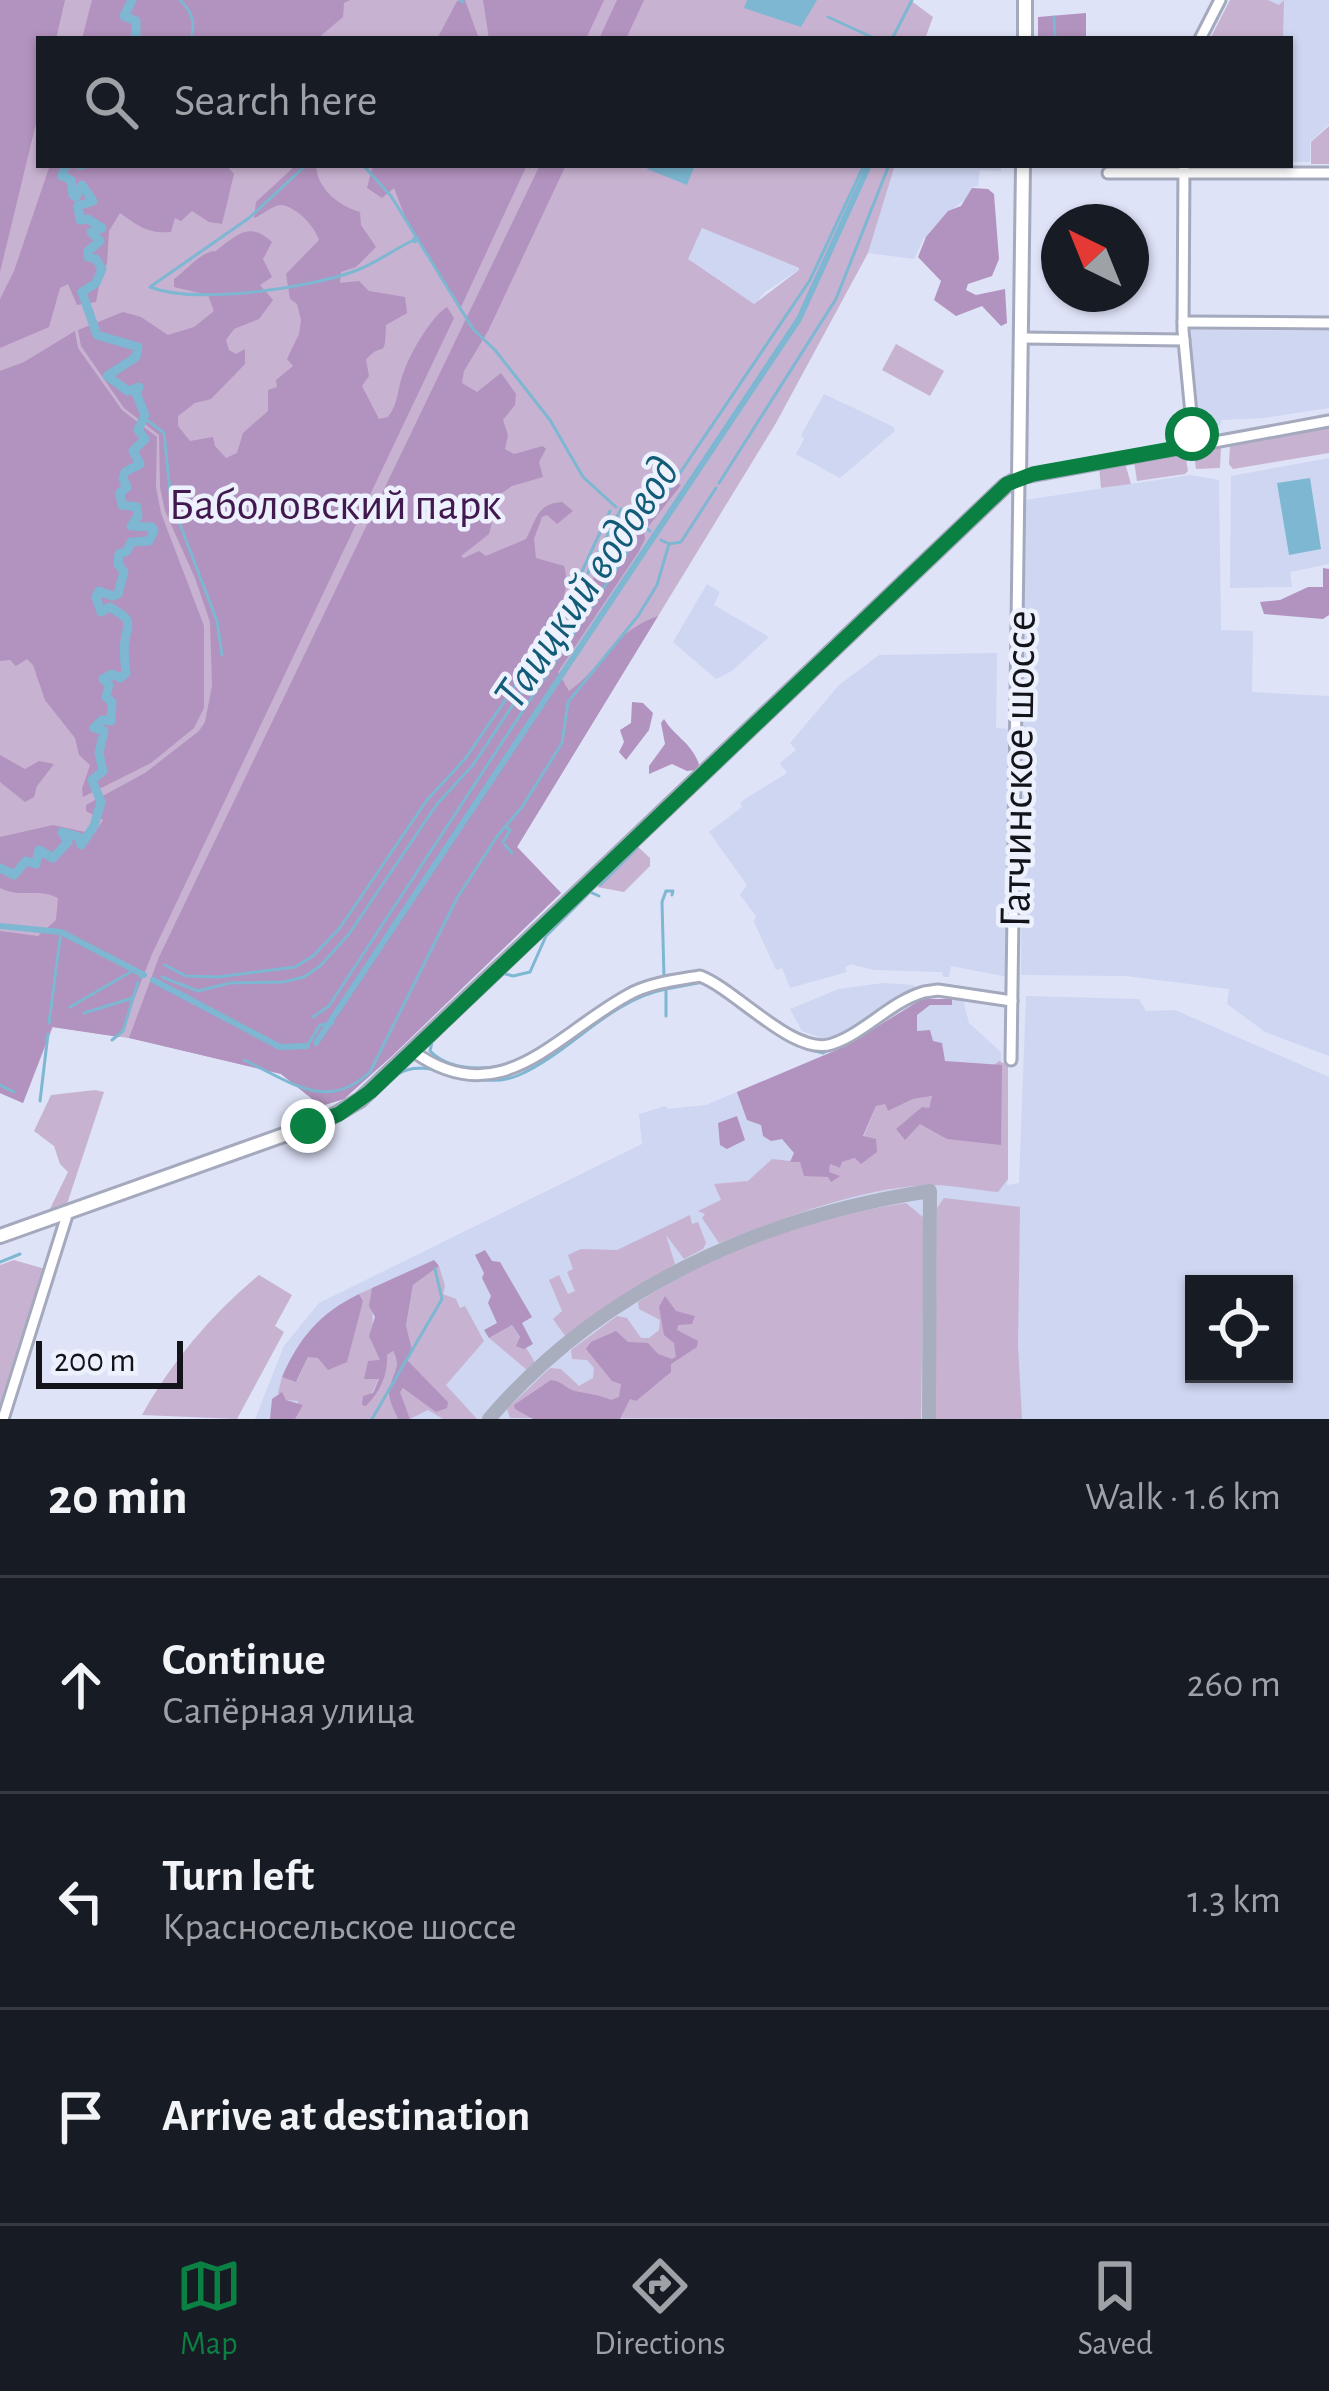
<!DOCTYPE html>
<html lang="en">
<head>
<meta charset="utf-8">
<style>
  :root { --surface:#171b24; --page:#20242c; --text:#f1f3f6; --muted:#9ea1a6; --line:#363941; --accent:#0b8043 }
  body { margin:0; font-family:"Alegreya Sans",sans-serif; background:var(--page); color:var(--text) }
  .controls { position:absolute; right:36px; bottom:36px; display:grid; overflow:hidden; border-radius:0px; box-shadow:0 3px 9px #0004 }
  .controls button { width:108px; height:108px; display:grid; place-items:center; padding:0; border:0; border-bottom:3px solid var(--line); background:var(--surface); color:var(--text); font:60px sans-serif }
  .compass { position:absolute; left:1041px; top:204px; width:108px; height:108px; border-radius:50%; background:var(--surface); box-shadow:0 3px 9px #0004; rotate:317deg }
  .scale { position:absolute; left:36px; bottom:30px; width:147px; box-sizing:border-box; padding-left:12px; border:6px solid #12141a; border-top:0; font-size:33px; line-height:42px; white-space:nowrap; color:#12141a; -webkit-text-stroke:9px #edf1fd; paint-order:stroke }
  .stop { position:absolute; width:36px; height:36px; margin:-27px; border:9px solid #0b8043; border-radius:50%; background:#fff }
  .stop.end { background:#0b8043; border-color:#fff; box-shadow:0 3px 12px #0008 }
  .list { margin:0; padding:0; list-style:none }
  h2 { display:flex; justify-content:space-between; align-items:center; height:156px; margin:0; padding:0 48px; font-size:51px }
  h2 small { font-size:39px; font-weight:400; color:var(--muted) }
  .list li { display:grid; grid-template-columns:78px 1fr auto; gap:36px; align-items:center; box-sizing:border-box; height:216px; padding:0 48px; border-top:3px solid var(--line) }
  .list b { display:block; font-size:45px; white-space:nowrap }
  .list p { margin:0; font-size:39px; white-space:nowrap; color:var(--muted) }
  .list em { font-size:39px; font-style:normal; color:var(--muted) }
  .icon { flex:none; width:66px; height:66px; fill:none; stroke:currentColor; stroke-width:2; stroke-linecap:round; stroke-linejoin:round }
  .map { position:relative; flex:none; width:1329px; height:1419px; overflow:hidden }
  .search { position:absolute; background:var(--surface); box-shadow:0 3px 9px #0004; left:36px; right:36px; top:36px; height:132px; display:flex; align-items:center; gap:30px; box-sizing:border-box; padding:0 42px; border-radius:0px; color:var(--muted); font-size:45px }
  .sheet { height:804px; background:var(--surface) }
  nav { display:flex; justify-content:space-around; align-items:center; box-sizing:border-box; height:168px; border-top:3px solid var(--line); background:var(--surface); font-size:33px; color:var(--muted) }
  nav a { display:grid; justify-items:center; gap:6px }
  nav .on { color:var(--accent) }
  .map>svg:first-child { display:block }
</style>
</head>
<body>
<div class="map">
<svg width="1329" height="1419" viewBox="0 0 1329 1419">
  <rect width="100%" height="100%" fill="#dee3f8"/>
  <g fill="#ced6f1" fill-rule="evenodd">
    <polygon points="1241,0 1329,0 1329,124 1310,142 1310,162 1290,162 1290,39 1224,39"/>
    <polygon points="895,165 1001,165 1001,171 980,170 978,186 972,187 968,197 946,215 946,235 924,238 914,259 868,253"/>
    <polygon points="701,227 800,269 765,292 754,305 687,259"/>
    <polygon points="1191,330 1329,331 1329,408 1264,418 1221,420 1221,425 1196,430"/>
    <polygon points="824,394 894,427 895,431 840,478 796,454 804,439 801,435"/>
    <polygon points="1329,458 1329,564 1290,572 1292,587 1230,588 1231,476"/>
    <polygon points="1190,475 1219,480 1221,630 1253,631 1252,692 1329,696 1329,1056 1265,1032 1227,1004 1229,989 1126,976 1021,975 1025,500"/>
    <polygon points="707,584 720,592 714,605 769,637 732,671 716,679 673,642"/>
    <polygon points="997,653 996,728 1012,729 1012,743 1007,744 1008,977 951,966 949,977 943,977 942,972 874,970 850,964 845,968 847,972 790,988 782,968 776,970 754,922 756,916 740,895 747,885 709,832 742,807 740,803 745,799 787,773 780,763 796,750 790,743 839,685 879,655"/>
    <polygon points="883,983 914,985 915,988 841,1033 824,1039 802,1031 790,1009 839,989"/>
    <path d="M1026,996L1139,999L1146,1011L1175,1010L1329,1077V1419H255L284,1346L319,1303L642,1144L639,1114L665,1106L668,1109L706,1105L846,1046L922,999L963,1000L969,1023L1001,1052L1003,1179H1008L1007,1185L1019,1183ZM1194,1284H1284V1374H1194Z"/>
  </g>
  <g fill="#c8b2d1" fill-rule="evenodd">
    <path d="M0,0H910L933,17L925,39H39V165H895L868,253L776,423L517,847L561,893L344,1099L321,1106L281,1074L135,1039L53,1027L23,1103L0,1093ZM702,228L799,268V270L754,304L688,259Z"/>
    <polygon points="1230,0 1268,0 1279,5 1284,0 1283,39 1210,39"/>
    <polygon points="1329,126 1329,164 1311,164 1311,142"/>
    <polygon points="896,344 944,371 930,396 882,370"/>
    <polygon points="1329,426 1329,453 1233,469 1229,464 1230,445"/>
    <polygon points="1218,444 1221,447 1220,468 1196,469 1194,454 1197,449"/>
    <polygon points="1185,452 1188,471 1185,474 1137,481 1134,461"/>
    <polygon points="1125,463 1131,484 1101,488 1099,467"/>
    <polygon points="636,845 650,858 650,866 624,892 597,887"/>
    <path d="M999,1061L1008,1065V1179L998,1192C976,1190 953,1185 931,1185C858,1188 787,1217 719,1243L702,1218L705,1214L698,1211L721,1200L714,1184L748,1181L772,1159L799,1162L828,1172L830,1164L840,1168L842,1162L855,1158L876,1106L885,1103L888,1111L913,1099L932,1096L929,1108H921L905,1139L913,1128Z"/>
    <polygon points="95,1090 104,1092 67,1204 49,1211 68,1172 60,1164 54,1146 34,1131 51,1095"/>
    <polygon points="944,1198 1020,1207 1018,1346 1022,1419 935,1419 937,1208"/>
    <path d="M906,1203L924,1218L921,1419L510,1418L507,1409L550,1368L561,1369L579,1386L593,1378L594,1368L587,1360L572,1359L571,1350L617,1316L627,1318L641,1338H649L659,1330L660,1320L639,1309L638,1302C720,1250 811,1217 906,1203Z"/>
    <polygon points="690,1215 692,1224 698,1222 706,1243 703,1249 684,1259 666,1235 675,1264 566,1337 553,1319 562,1311 549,1280 559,1275 568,1294 575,1291 567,1272 573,1269 568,1255 581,1249 617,1250"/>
    <polygon points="14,1260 45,1269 0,1407 0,1265"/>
    <polygon points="439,1266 445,1286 443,1294 456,1299 460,1308 465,1306 484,1341 446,1385 477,1419 443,1419 428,1410 410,1419 399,1392 403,1388 431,1406 448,1402 406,1360 412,1349 406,1327 413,1285"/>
    <path d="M259,1275L292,1295L275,1326L284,1332L237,1419L142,1415C173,1360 211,1315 259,1275Z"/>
    <path d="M372,1288L373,1341L381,1361L371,1376L379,1378L366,1406L384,1377L387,1355L393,1351C402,1368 392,1373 389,1389C388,1400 394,1410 398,1419H295L298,1401L286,1400L278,1393L282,1377L297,1381L308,1357H317L363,1302L359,1294Z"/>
    <polygon points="512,1325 533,1359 535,1364 527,1370 489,1338"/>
  </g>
  <g fill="#b292be">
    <polygon points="0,0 65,0 56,39 39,39 39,111 0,272"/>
    <polygon points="92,0 350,0 344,3 343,17 317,39 82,39"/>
    <polygon points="465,0 479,39 437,39 457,1"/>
    <polygon points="483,0 604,0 586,39 489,39"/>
    <polygon points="617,0 644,0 626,39 599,39"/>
    <polygon points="1086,13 1086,39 1038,39 1038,17"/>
    <path d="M50,165H226L234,174L222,224L209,222L192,211L181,221L175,218L171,232C147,234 137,225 120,213L109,231L107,264L102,270L96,302L77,305L68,284L60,288L49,327L0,348V299L14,271Z"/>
    <path d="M296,165H316C317,189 339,206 360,212L361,225L376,247L356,267L341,272L340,283L359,281L369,291L405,297L407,313L386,325C385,363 383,339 366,360L369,376L362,386L379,419L388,417C399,403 397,388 404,371C411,352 431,317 447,307L454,318L152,954L119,1037L52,1027L23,1103L0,1093V931L38,936L56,920L58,898C37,887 23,899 0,888V837L53,825L94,834L103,820L86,811V805L145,773L199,731L205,722L212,686L210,622L195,578L165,511L160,487L159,435L124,408L81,346L78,330L123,312L141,317L168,335L194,327L214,311L208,295L174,287V279C184,272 194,260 205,254C220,247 209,257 222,246C242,231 252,224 272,242L263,259L272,277L260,285L273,300L259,319L234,329L226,340L229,350L236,354L245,349V364L211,399L195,403L178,416V426L190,441L213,437L215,446L226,458L237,453L243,433L268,411V390L277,387L276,380L293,366L287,359L299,334L301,320L297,304L290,299L286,274L319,240C315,227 298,208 282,205C273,204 263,215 254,218L256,202Z"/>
    <polygon points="373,165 527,165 461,307 407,222 394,188 382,198 367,188"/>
    <path d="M540,165H566L488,331L464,371L462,383L477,392L501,373L516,394L515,405L503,420L508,435L505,449L514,454L543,446L546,449L539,462L543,477L512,486L499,495L489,534L461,556L464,558L479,551L486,556L526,539C537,519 536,504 562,502L573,511L557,524L547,515L542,517L534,539L536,558L564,566C572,591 557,616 543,637L553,649L577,616L619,519L625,520C639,506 646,489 661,476L681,485L644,532L645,539L639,551L558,672L569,691C605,666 609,634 658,616L517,847L561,893L391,1057L344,1099L321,1106L281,1074L129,1038L159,957Z"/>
    <polygon points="972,188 988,189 994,194 999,259 992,276 968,284 966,290 976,295 1005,289 1007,323 1001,326 982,306 956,316 934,300 941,281 918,257 926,237 948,211 961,206"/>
    <polygon points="75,331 78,348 122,410 157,437 156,487 161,513 204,626 204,708 194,728 151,763 83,797 82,789 90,765 79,755 75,738 45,700 33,665 27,659 16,666 10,660 0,661 0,371 24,362"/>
    <polygon points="1323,568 1329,569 1329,615 1323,619 1264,614 1260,602 1280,600 1308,587 1323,587"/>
    <polygon points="632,702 643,703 653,713 649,730 626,760 619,752 624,742 620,730 631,723"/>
    <path d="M664,719C675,737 691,742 699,764L696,770L687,771L672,764L649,774V766L665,744L661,723Z"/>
    <polygon points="0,755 25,769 39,761 54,764 37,786 34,797 25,802 0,782"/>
    <polygon points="922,999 952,999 952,1005 930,1005 917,1015 917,1031 930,1030 933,1041 942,1043 945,1061 1002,1065 1001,1145 947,1139 920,1124 905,1140 896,1129 922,1107 929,1108 932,1096 913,1099 888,1111 885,1104 876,1106 863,1136 876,1139 877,1152 861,1164 855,1158 842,1162 840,1168 830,1164 829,1172 840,1176 831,1182 828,1177 804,1176 800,1162 790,1162 794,1153 782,1139 771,1141 763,1136 761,1125 747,1120 737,1092 846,1046"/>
    <polygon points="737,1116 745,1140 727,1149 720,1145 718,1123"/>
    <polygon points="485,1250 492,1261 500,1262 532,1317 522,1323 533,1344 524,1349 516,1346 520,1337 512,1325 489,1338 484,1330 497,1323 488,1303 491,1296 482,1278 484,1273 475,1255"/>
    <path d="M434,1260L439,1266L413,1285L406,1326L412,1349L407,1360L448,1402L447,1408L436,1412L403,1388L400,1392L410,1419H398C394,1410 388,1400 389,1390C392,1373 402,1368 393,1351L387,1355C388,1374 381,1391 366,1406L362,1405L363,1396L373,1393L379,1379H364L368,1361L380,1360L369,1336L375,1317L369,1306L372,1288Z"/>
    <path d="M359,1294L363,1301L347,1362L328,1370L318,1358L308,1357L296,1382L282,1377C299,1338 320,1313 359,1294Z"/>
    <path d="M665,1296L676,1311L695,1316L692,1324L678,1325L677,1330L698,1341L697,1347L671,1364V1372L636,1401L630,1399L620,1419H533L515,1409L514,1405L551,1380C562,1381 565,1388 575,1391C588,1394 597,1394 611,1400L619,1397L621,1384L612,1381L586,1349L591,1342L616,1331L628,1342L648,1343L658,1354L672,1359L676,1357L674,1343L664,1335L659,1307Z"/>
    <polygon points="282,1392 286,1400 303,1405 295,1419 270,1419 272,1399"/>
  </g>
  <g fill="#7db7d2">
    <polygon points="747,0 817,0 801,27 744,8"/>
    <polygon points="649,165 695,165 687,185 647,169"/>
    <polygon points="1310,478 1321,549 1289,555 1277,483"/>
  </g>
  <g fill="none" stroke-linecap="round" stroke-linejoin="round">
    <g stroke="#7db7d2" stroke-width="3">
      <path d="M180,0C192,11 196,23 191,39"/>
      <polyline points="460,0 463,2"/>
      <polyline points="828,17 876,39"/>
      <polyline points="1054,17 1055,39"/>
      <polyline points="892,39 912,0"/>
      <path d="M306,165L249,218L150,287C197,305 308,288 355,271C375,264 394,249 414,240"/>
      <polyline points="363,165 391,196 473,329 495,350 550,420 583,477 616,507"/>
      <polyline points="143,417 164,433 171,501 217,621 222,655"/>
      <polyline points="719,483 836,299 889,165"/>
      <polyline points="621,509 650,531"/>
      <polyline points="642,516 661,501 810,280 864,165"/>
      <polyline points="661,540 669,544 681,542 716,488"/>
      <polyline points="503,842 510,830 506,827"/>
      <polyline points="505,845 512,853"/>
      <polyline points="600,885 637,848"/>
      <polyline points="165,965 186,976 218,977 295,967 313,956 339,929 427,800 465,759 558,623 610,511"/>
      <polyline points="502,973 513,976 530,972 546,936 590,892 599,896"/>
      <polyline points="140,977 141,974"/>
      <polyline points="162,977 198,991 230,983 283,982 304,977 320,966 349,934 437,804 473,765 544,658 621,509"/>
      <path d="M491,984L432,1042L430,1051C449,1070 478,1070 503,1066"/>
      <polyline points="70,1007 134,970"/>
      <polyline points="84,1013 133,998"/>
      <polyline points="666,1016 666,989 703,982"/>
      <polyline points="313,1017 329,1006 626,554 639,520"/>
      <polyline points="49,1023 61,932"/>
      <polyline points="112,1040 123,1031 138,982"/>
      <polyline points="307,1046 320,1025 333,1023"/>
      <polyline points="808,1049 823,1053 834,1047"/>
      <polyline points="533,1052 630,987 664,977 662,902 666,891 673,891 672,895"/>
      <path d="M244,1060C290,1081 326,1113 370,1072L457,898L498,835L522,807L562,743L568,702L638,616L657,585L669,544"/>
      <path d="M400,1073C429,1055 476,1094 519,1075C571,1052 609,1000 666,989"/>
      <polyline points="0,1085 14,1092"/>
      <polyline points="40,1101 48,1034"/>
      <polyline points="0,1262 20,1254"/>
      <polyline points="372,1419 442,1299 435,1269"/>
    </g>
    <g stroke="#7db7d2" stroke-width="6">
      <polyline points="415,240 416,239"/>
      <polyline points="0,926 61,932 144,975"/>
      <polyline points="153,980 280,1047 307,1046"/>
      <polyline points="316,1043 799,319 869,165"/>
    </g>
    <g stroke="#7db7d2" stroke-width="9">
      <polyline points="132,0 124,16 136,21 136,39"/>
      <polyline points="80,165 83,165"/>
      <path d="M0,868L14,875L26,861L36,864L39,850L53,858L68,842L62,832L79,837L81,845L94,826L101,802L92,780L103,771L99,753L104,731L94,728L102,720L111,721L112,702L106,697L109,685L103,679L112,674L120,678L126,673C125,664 123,650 125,641C129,618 132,621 110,607L101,612L96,597L99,591L112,596L118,594L124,572L118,564L119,554L127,551L131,542L149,541L154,531L152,527L131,526L138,516L137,507L122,505L120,493L127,487L123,479L125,472L140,464L133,451L145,439L138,430L145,415L136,393L139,387L128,391L107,376L136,357L138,347L97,335L82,292L96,283L102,269L96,259L88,257V251L100,241L91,232L102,228L88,219L80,220L78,206L93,201L82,185L76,197L73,195L71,180L62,176L66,165"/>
    </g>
    <path stroke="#a9aebe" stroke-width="14" d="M489,1419C601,1288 763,1216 930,1191L929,1419"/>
    <defs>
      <g id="minor">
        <polyline points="1200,39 1220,0"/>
        <polyline points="1184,165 1183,330 1194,445"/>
        <polyline points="1108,173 1329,173"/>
        <polyline points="1183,322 1329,323"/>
        <polyline points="1022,338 1184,340"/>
        <path d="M414,1052C501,1114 556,1034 628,995C649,983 676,980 700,976C737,990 794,1057 832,1044C865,1033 890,1002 924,992L938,990L1012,1001"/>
        <polyline points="1011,1060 1019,478 1329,421"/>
        <polyline points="3,1419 68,1212"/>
      </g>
      <g id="major">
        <polyline points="1025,39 1025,0"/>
        <polyline points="0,1236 326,1120 360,1100 1005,486 1019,478 1023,165"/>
      </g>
    </defs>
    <use href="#minor" stroke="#a4a9bd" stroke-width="15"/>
    <use href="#major" stroke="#a4a9bd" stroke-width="18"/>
    <use href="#minor" stroke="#fff" stroke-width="9"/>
    <use href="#major" stroke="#fff" stroke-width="12"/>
  </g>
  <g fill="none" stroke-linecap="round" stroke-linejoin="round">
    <polyline stroke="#0b8043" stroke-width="15" points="308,1126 339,1114 370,1092 1007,484 1033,474 1194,445 1192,434"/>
  </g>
  <g text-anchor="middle" stroke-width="9" stroke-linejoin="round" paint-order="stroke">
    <g font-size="45" fill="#42194f" stroke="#edf1fd">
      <text x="335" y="519">Баболовский парк</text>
    </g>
    <g font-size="45" fill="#12141a" stroke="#edf1fd">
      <text transform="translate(1016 769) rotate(-89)" y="16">Гатчинское шоссе</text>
    </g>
    <g font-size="48" font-style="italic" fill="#125c78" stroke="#edf1fd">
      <text transform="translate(585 582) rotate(-56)" y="17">Таицкий водовод</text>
    </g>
  </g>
</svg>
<div class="controls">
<button><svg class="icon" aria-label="locate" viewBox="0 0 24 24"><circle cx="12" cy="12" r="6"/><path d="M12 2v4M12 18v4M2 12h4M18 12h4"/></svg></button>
</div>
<svg class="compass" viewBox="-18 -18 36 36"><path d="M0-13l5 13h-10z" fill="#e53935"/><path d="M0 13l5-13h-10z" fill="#9ea1a6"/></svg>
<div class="scale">200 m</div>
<div class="stop" style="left:1192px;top:434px"></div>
<div class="stop end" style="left:308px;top:1126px"></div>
<div class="search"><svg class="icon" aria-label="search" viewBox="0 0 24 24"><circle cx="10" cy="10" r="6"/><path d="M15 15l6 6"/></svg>Search here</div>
</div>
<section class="sheet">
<h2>20 min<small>Walk · 1.6 km</small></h2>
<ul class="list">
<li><svg class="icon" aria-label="ahead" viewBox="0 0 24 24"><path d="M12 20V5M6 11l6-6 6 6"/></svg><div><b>Continue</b><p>Сапёрная улица</p></div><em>260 m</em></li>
<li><svg class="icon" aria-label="left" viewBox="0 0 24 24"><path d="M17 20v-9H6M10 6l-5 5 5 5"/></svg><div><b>Turn left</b><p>Красносельское шоссе</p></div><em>1.3 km</em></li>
<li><svg class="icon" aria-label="arrive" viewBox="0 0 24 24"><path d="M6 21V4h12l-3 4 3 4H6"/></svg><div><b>Arrive at destination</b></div></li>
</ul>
</section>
<nav>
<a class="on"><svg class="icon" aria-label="map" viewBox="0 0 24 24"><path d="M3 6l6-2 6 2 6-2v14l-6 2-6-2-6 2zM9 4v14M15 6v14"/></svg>Map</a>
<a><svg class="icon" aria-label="directions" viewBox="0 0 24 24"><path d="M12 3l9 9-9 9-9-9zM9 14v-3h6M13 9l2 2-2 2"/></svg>Directions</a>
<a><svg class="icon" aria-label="saved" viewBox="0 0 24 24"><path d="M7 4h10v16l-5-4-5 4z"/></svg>Saved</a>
</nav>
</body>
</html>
